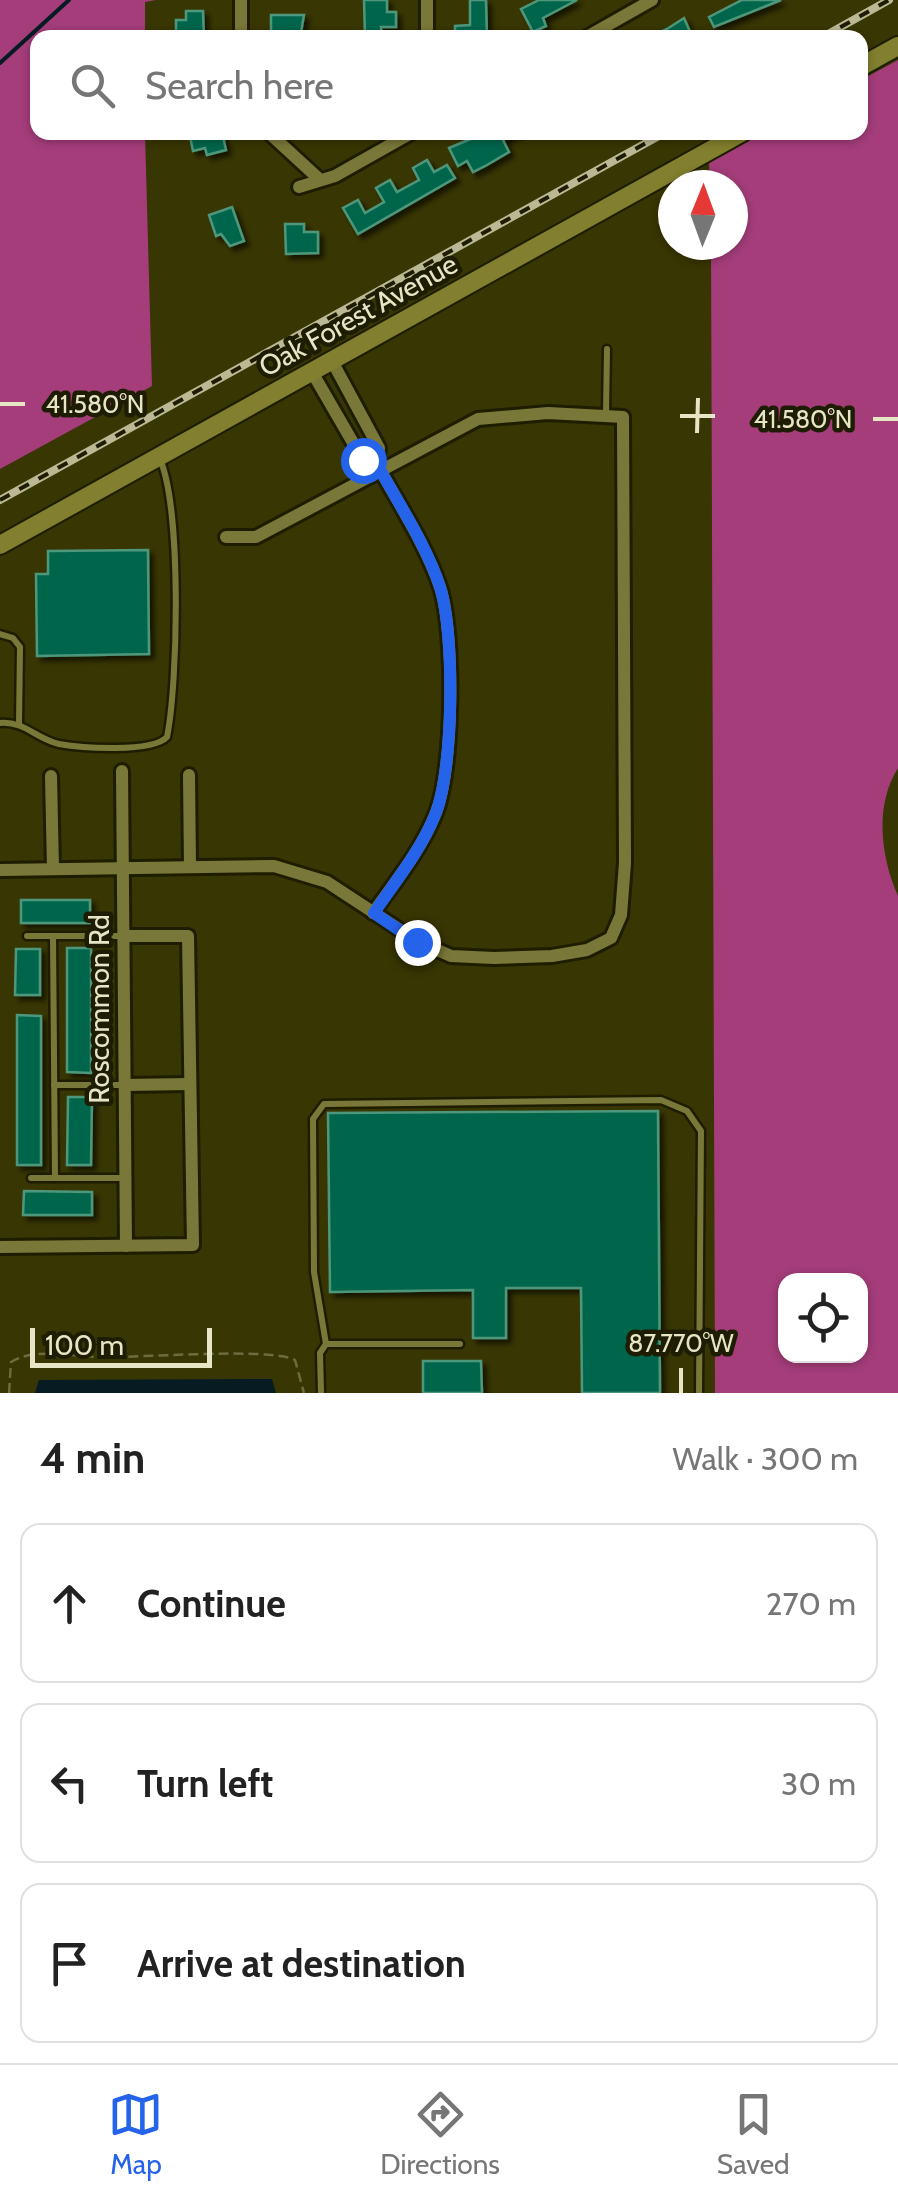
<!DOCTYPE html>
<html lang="en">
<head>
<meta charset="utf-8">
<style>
  :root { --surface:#fff; --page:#f2f2f2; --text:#222; --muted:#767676; --line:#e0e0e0; --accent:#2563eb }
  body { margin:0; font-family:Cabin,sans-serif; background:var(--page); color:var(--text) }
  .controls { position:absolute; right:30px; bottom:30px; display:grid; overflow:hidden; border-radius:20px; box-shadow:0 2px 8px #0004 }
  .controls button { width:90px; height:90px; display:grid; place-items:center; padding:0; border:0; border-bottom:2px solid var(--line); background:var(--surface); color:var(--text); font:50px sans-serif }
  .compass { position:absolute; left:658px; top:170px; width:90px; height:90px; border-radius:50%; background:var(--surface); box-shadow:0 2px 8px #0004; rotate:1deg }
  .scale { position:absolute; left:30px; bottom:25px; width:182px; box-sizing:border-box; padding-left:10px; border:5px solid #e6e6c6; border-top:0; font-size:28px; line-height:35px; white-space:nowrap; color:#e6e6c6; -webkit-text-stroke:8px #1e1d03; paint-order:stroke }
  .stop { position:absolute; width:30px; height:30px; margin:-22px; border:8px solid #2563eb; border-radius:50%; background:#fff }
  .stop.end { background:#2563eb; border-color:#fff; box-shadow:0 2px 10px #0008 }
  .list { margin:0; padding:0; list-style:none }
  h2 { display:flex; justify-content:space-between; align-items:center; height:130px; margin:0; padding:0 40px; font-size:42px }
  h2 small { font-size:32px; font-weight:400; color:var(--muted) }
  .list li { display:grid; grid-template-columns:65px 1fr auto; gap:30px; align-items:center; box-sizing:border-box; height:160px; margin:0 20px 20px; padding:0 20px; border:2px solid var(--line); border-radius:20px }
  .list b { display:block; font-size:38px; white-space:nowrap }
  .list em { font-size:32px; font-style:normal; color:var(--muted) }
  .icon { flex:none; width:55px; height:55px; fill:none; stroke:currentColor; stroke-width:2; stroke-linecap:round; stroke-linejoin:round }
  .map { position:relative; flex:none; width:898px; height:1393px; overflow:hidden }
  .search { position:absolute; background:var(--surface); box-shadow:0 2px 8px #0004; left:30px; right:30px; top:30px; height:110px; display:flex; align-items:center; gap:25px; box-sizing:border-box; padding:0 35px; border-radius:20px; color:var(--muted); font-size:38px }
  .sheet { height:670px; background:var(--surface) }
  nav { display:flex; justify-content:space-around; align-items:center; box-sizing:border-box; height:140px; border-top:2px solid var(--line); background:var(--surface); font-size:28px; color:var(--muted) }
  nav a { display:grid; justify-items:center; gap:5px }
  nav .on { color:var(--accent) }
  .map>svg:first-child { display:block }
</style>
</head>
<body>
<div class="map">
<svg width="898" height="1393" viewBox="0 0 898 1393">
  <defs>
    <filter id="shadow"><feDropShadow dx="4.5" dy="4.5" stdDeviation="2.5" flood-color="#0009"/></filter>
  </defs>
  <rect width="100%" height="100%" fill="#383602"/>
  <g fill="#a43d7a" fill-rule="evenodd">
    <polygon points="0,0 156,0 145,2 145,37 38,38 38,132 145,133 152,386 0,469"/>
    <path d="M898,60V768C874,806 881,858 898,896V1393H715L711,245H733V185H710L709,162L763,133L860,132L861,80ZM786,1280H860V1356H786Z"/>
  </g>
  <polygon fill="#071b23" points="272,1379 276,1393 35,1393 39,1380"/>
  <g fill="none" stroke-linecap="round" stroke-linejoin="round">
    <polyline stroke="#071b23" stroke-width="4" points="0,63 69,0"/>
  </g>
  <g fill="#06664b" stroke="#4e977b" stroke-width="2.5" filter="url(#shadow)">
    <polygon points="364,0 387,0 387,12 396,12 396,27 381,27 382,38 365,38"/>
    <polygon points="470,0 486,0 487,38 455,38 455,26 470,25"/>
    <polygon points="539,0 577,0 543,18 546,26 533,32 521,9"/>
    <polygon points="742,0 781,0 714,27 709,17"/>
    <polygon points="186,11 203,11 204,38 176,38 176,20 186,20"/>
    <polygon points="271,15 304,15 300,38 271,38"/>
    <polygon points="684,18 691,34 647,38 667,29"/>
    <polygon points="189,132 222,132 226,150 207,155 205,148 193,151"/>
    <polygon points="487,132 519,132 503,140 509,152 487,165 473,172 467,161 458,166 449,148"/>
    <polygon points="427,160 434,172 447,165 455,178 358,234 343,208 358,200 365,213 384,202 376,188 390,180 397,192 419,180 413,168"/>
    <polygon points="232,207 244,241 230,246 221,234 216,236 209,215"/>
    <polygon points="285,224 304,224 304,232 318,232 318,253 286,254"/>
    <polygon points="148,550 149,654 37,656 36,574 48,574 48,551"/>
    <rect x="21" y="900" width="69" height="23"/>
    <polygon points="67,948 91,948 91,1073 67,1072"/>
    <polygon points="16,949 40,949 40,995 15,995"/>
    <polygon points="17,1015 41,1016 41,1165 17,1165"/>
    <polygon points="68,1097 92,1097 91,1165 67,1165"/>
    <polygon points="658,1111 660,1393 582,1393 581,1288 506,1288 506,1338 473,1338 473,1290 330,1292 328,1113"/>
    <polygon points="24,1191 92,1192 92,1215 23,1215"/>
    <polygon points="423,1361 481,1361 482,1393 423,1393"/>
  </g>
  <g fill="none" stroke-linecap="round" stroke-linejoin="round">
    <defs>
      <g id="lane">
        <polyline points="606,413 607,349"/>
        <polyline points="0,634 13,638 20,647 19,724"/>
        <path d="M0,723C25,721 36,739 59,744C81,748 152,753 167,737C178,683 182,505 159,457"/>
        <polyline points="27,936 121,936"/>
        <polyline points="53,936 55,1178"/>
        <polyline points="54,1085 123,1085"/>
        <polyline points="31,1178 124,1178"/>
        <polyline points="326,1344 314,1272 313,1119 324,1104 661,1100 687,1111 701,1131 699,1393"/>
        <polyline points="321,1393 320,1353 326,1344 460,1344"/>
      </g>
      <g id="street">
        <polyline points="241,0 241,38"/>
        <polyline points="427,0 427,38"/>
        <polyline points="585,38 652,0"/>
        <polyline points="268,132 318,178"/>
        <polyline points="299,187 335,176 413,132"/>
        <path d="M332,361L379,448L377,464C398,503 426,545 440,587C455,633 454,771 435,815C421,850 395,882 373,913"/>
        <polyline points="312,372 363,460 377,464"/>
        <polyline points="122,771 126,1246"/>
        <polyline points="189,775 190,867"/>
        <polyline points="51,776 53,869"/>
        <polyline points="0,870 274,866 327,882 417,941 451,956 494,958 552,956 587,950 611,938 621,915 625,863 623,417 548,413 478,419 256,537 226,537"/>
        <polyline points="124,1085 190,1084"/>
        <polyline points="0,1247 193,1245 188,936 123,936"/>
      </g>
      <g id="secondary">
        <polyline points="860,67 898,46"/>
        <polyline points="0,545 743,132"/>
      </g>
    </defs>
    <use href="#lane" stroke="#1e1d00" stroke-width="11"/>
    <use href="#street" stroke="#1e1d00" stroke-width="18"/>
    <use href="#secondary" stroke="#1e1d00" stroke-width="22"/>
    <path stroke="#6d6c3e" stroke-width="2.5" stroke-dasharray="10 5" stroke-linecap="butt" d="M9,1393L11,1362C35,1347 74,1357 102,1357C139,1358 271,1347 295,1360L304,1393"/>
    <use href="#lane" stroke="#7a7838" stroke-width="6"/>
    <use href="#street" stroke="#7a7838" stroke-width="12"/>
    <use href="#secondary" stroke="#827f2e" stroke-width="18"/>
    <defs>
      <g id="rail">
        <polyline points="821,38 889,0"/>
        <polyline points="0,500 666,132"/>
      </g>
    </defs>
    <use href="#rail" stroke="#bab994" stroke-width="8"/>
    <use href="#rail" stroke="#1e1d03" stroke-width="4" stroke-dasharray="11" stroke-linecap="butt"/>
  </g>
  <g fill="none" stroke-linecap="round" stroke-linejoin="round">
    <path stroke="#2563eb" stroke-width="12" d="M363,460L377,464C398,503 426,544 440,587C455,634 454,770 435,815C421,850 395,882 374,913L417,942"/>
  </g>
  <path fill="none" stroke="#e6e6c6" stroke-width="4" d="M0,404H25M680,416H715M873,419H898M697,433L698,398M681,1393V1368"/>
  <g text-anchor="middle" stroke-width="9" stroke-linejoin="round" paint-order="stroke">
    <g font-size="28" fill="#e6e6c6" stroke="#1e1d03">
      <text transform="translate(358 315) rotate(-29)" y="10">Oak Forest Avenue</text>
      <text transform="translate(99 1009) rotate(-90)" y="10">Roscommon Rd</text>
    </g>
  </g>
  <g font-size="25" text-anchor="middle" fill="#e6e6c6" stroke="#1e1d03" stroke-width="9" stroke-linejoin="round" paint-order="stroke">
    <text x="95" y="413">41.580°N</text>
    <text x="803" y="428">41.580°N</text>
    <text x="681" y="1352">87.770°W</text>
  </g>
</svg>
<div class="controls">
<button><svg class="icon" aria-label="locate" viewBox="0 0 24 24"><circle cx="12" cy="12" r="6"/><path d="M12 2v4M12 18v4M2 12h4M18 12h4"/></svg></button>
</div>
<svg class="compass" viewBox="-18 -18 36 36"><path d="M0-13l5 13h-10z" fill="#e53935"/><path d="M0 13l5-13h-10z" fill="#767676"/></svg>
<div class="scale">100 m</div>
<div class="stop" style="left:363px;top:460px"></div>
<div class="stop end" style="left:417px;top:942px"></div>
<div class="search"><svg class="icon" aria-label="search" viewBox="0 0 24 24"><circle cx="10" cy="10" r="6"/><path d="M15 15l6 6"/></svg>Search here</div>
</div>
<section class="sheet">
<h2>4 min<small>Walk · 300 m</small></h2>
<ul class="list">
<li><svg class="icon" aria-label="ahead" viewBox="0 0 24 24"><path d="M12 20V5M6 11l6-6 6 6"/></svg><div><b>Continue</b></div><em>270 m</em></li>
<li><svg class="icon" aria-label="left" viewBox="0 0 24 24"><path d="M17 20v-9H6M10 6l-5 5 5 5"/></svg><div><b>Turn left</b></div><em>30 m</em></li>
<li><svg class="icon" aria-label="arrive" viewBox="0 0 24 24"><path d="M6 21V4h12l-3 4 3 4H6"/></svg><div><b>Arrive at destination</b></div></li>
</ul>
</section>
<nav>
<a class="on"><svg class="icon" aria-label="map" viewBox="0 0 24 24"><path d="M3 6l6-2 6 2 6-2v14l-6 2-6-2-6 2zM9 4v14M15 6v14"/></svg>Map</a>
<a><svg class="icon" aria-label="directions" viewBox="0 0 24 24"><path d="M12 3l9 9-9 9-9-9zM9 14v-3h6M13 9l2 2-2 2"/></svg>Directions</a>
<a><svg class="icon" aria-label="saved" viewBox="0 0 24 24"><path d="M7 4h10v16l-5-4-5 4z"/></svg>Saved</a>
</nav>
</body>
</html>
